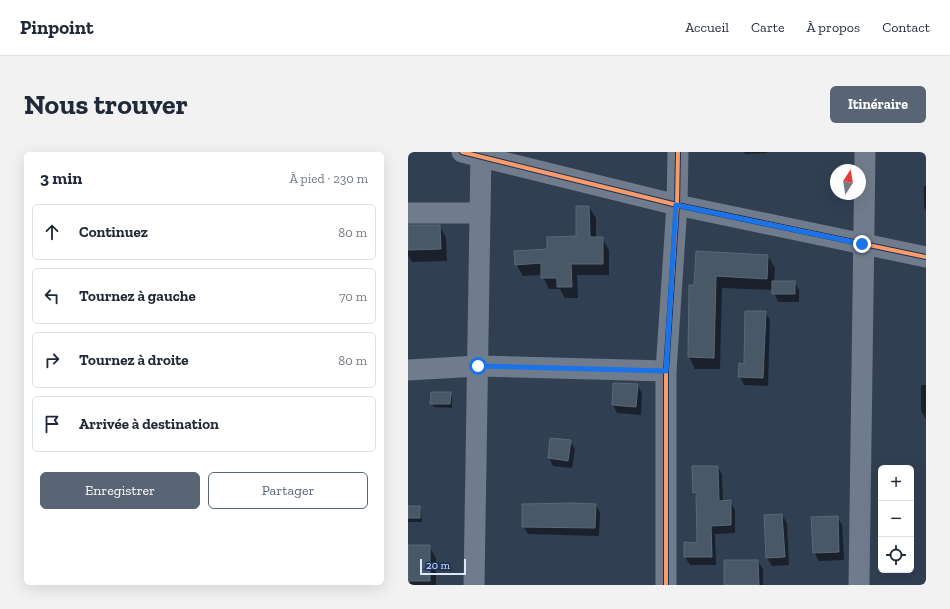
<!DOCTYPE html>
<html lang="fr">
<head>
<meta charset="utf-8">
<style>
  :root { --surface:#fff; --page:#f2f2f3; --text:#1f2937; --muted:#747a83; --line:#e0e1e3; --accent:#596475 }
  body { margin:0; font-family:"Zilla Slab",serif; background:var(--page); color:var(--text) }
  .controls { position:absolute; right:12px; bottom:12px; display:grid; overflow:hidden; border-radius:6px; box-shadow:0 4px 16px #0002 }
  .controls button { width:36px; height:36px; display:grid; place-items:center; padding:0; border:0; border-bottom:1px solid var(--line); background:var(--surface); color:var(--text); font:20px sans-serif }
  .compass { position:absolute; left:422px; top:12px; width:36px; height:36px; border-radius:50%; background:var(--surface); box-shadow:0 4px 16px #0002; rotate:12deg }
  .scale { position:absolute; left:12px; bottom:10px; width:46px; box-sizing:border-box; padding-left:4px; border:2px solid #dbe7fb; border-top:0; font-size:11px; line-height:14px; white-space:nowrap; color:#dbe7fb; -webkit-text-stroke:3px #183157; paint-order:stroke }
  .stop { position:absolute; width:12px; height:12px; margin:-9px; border:3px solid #1a73e8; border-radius:50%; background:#fff }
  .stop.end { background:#1a73e8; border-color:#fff; box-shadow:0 1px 4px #0008 }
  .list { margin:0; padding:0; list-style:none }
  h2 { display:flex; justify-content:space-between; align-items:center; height:52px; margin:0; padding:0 16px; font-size:17px }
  h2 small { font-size:13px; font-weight:400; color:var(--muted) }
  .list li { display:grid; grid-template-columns:26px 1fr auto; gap:12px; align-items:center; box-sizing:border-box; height:56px; margin:0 8px 8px; padding:0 8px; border:1px solid var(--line); border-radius:6px }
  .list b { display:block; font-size:15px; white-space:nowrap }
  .list em { font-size:13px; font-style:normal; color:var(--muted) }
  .actions { display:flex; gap:8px; padding:12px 16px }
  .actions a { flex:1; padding:9px 0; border:1px solid var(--accent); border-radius:6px; text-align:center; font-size:14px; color:var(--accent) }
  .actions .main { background:var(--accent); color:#fff }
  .icon { flex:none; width:22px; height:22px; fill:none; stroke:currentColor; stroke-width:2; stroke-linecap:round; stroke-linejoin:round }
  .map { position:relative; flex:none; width:518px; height:433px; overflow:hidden; border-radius:6px }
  header { display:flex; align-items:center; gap:24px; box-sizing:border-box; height:56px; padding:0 20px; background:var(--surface); border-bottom:1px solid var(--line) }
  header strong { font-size:19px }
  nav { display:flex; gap:22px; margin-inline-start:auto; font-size:14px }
  .intro { display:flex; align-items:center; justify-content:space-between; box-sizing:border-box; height:96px; padding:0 24px }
  h1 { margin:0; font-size:28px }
  .button { padding:10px 18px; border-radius:6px; background:var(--accent); color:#fff; font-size:14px; font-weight:700 }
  main { display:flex; gap:24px; padding:0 24px }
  aside { flex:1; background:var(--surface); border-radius:6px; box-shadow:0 4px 16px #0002 }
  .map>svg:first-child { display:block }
</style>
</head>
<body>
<header>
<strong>Pinpoint</strong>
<nav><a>Accueil</a><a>Carte</a><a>À propos</a><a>Contact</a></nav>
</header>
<div class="intro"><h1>Nous trouver</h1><a class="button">Itinéraire</a></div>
<main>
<aside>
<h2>3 min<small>À pied · 230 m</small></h2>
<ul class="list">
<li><svg class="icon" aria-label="ahead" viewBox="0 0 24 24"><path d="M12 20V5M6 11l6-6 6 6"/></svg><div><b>Continuez</b></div><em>80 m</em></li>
<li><svg class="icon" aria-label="left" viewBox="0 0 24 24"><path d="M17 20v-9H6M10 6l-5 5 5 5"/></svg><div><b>Tournez à gauche</b></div><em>70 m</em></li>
<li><svg class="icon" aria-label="right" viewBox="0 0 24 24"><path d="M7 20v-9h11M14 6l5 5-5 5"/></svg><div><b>Tournez à droite</b></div><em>80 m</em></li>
<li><svg class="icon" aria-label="arrive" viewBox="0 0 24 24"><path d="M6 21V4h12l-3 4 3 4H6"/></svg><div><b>Arrivée à destination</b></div></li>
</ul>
<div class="actions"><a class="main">Enregistrer</a><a>Partager</a></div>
</aside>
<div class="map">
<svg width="518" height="433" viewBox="0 0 518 433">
  <rect width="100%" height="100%" fill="#313f53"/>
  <g fill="#0007">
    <polygon points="336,0 359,0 359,1 337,2"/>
    <polygon points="516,34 518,34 518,59 516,55"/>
    <polygon points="181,55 188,66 188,86 194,86 201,98 201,123 169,123 170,146 157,146 152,137 141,137 134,123 115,124 108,112 169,85"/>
    <polygon points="0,73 32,74 38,86 39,109 4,110 0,103"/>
    <polygon points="289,100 360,104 367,116 366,130 386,130 391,138 391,150 370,150 365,138 314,136 312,217 287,217 281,205"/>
    <polygon points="357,160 362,168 360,234 336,233 332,225"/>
    <polygon points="206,232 229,233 234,241 233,263 209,261 205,253"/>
    <polygon points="513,233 518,233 518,267 513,259"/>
    <polygon points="42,241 44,245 44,256 26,255 23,251"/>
    <polygon points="162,289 167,297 164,316 145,314 141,306"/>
    <polygon points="285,315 310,315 314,323 315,350 322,349 327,358 327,381 307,382 308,413 282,413 277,405 277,391 290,392 289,347 286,341"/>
    <polygon points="188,353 192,361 191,384 120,382 115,374"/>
    <polygon points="0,355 11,355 13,359 14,370 0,370"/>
    <polygon points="374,363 379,371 381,413 364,414 359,406"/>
    <polygon points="429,365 434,373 436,408 411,409 406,400"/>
    <polygon points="0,394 21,394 28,406 28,433 0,433"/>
    <polygon points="350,409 355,417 355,433 317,433"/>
  </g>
  <g fill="#495867" stroke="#596978">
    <polygon points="168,54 181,54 182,85 195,85 195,112 163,112 164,135 149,135 149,126 133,126 133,111 107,113 106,99 139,97 139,85 168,84"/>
    <polygon points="0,73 32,73 33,97 0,98"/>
    <polygon points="288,99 360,103 359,127 308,124 306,206 280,205 281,133 286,133"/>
    <rect x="364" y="129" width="23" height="13"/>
    <polygon points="337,159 358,159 355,226 330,225 331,211 336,212"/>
    <polygon points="205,231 230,232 228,255 204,253"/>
    <polygon points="23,240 43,240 42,252 22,252"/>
    <polygon points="142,286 163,288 160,309 140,306"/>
    <polygon points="284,314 310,314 311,349 323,348 323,373 303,374 304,405 276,405 276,390 289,391 288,341 285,341"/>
    <polygon points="164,351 188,352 187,376 114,375 114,352"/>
    <rect x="0" y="354" width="12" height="12"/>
    <polygon points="374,362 377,405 358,406 356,363"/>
    <polygon points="430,364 431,400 405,401 403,365"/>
    <rect x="0" y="393" width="22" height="36"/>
    <polygon points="316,408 350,408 351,433 316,433"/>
  </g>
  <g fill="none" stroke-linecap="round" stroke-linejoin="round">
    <g stroke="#707b8b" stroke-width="21">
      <polyline points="54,0 269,53 518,105"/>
      <polyline points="0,61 72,61"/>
      <polyline points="0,218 70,214 258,219"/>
      <polyline points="66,433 73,0"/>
      <polyline points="258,433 258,219 269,53 270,0"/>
      <polyline points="451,433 457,0"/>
    </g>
    <defs>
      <g id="cycleway">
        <polyline points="54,0 269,53 518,105"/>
        <polyline points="258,433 258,219 269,53 270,0"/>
      </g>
    </defs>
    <use href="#cycleway" stroke="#183157" stroke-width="6"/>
    <use href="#cycleway" stroke="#fa9b69" stroke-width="4"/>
  </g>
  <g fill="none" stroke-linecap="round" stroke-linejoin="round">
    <polyline stroke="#1a73e8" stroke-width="5" points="70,214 258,219 268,53 454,92"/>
  </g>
</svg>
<div class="controls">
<button>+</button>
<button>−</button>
<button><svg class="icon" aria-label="locate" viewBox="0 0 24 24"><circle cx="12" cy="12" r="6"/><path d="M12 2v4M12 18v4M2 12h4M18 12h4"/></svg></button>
</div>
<svg class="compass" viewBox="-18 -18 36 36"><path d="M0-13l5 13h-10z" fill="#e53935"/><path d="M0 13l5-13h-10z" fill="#747a83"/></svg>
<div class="scale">20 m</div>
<div class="stop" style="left:70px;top:214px"></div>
<div class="stop end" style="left:454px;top:92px"></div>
</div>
</main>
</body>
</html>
